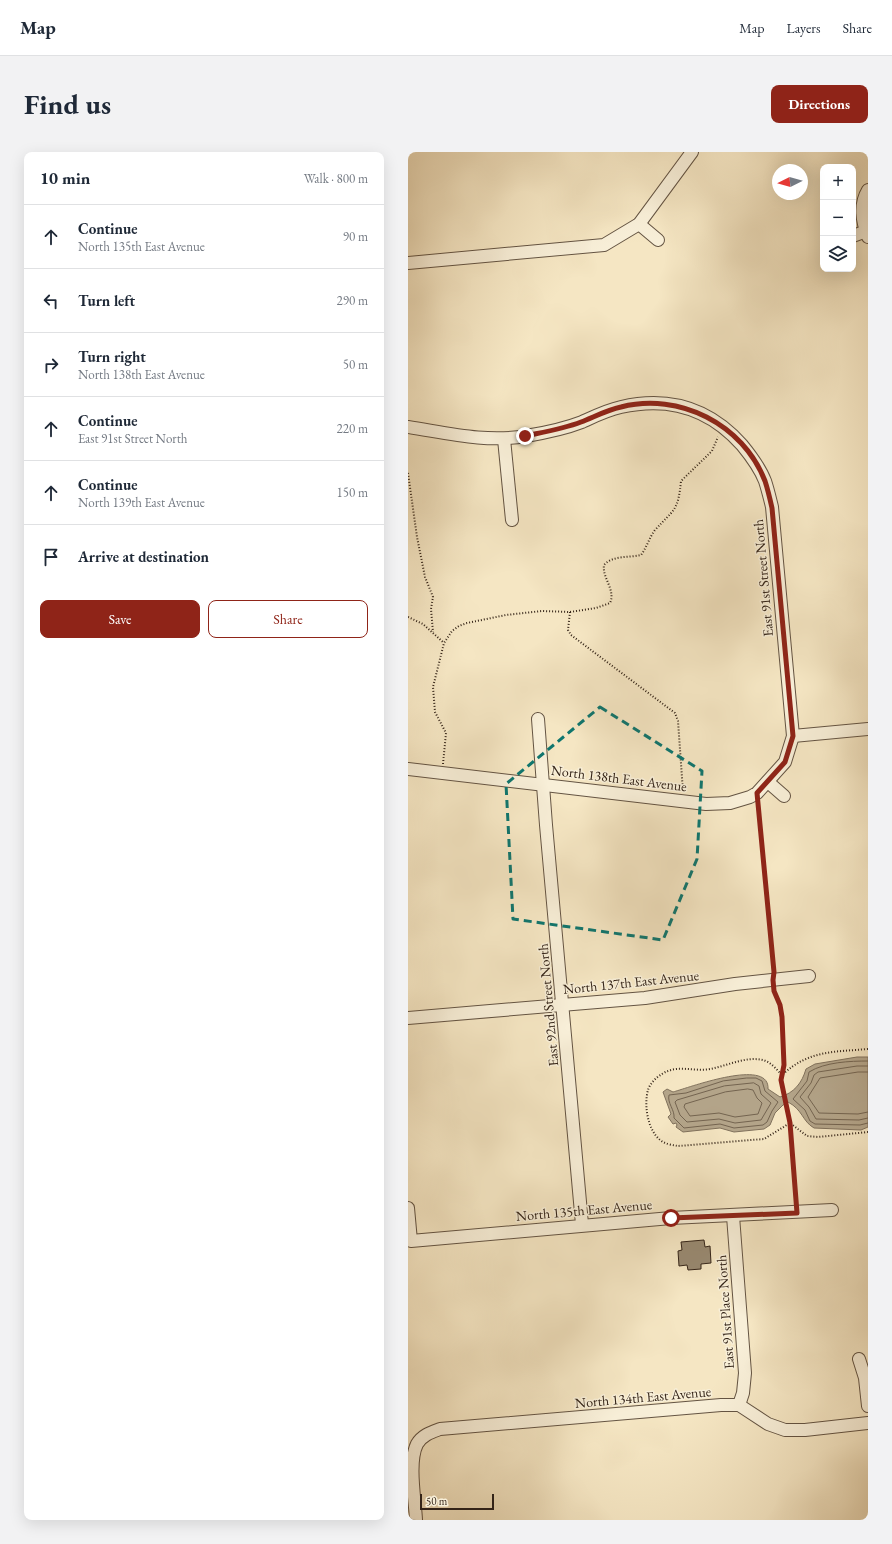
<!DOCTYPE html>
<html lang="en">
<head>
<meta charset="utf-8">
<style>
  :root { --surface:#fff; --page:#f2f2f3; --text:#1f2937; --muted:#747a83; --line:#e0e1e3; --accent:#8f2418 }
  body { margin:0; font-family:"EB Garamond",serif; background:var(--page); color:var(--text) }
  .controls { position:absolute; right:12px; top:12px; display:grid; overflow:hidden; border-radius:8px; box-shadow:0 4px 16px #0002 }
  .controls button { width:36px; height:36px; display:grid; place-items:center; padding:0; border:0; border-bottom:1px solid var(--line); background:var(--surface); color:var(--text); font:20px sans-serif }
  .compass { position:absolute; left:364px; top:12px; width:36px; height:36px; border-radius:50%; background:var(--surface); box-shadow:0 4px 16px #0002; rotate:265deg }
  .scale { position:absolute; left:12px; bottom:10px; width:74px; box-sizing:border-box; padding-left:4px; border:2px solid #342418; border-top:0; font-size:11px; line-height:14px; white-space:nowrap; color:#342418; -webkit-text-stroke:3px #f8efd8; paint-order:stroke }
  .stop { position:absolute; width:12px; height:12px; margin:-9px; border:3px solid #8f2418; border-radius:50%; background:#fff }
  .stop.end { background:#8f2418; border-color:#fff; box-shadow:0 1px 4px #0008 }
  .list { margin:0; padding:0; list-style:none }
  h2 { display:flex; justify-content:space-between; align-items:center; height:52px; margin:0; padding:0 16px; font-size:17px }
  h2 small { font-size:13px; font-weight:400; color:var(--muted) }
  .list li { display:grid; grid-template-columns:26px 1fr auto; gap:12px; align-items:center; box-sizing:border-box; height:64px; padding:0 16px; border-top:1px solid var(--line) }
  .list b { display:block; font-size:15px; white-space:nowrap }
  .list p { margin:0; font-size:13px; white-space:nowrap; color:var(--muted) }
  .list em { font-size:13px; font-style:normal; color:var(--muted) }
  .actions { display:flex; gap:8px; padding:12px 16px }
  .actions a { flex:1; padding:9px 0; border:1px solid var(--accent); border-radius:8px; text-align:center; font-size:14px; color:var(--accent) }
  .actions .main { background:var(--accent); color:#fff }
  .icon { flex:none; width:22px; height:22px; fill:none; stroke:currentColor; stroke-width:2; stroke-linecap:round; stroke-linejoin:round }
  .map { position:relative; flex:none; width:460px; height:1368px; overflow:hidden; border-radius:8px }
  header { display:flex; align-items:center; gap:24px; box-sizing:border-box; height:56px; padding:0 20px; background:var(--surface); border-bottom:1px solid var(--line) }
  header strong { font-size:19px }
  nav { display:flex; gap:22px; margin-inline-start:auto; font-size:14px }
  .intro { display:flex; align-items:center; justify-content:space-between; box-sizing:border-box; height:96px; padding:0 24px }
  h1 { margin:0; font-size:28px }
  .button { padding:10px 18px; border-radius:8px; background:var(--accent); color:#fff; font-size:14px; font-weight:700 }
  main { display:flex; gap:24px; padding:0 24px }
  aside { flex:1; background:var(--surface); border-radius:8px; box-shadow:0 4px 16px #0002 }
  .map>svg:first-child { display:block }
</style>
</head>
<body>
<header>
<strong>Map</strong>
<nav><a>Map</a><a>Layers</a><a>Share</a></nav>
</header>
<div class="intro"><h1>Find us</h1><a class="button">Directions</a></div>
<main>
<aside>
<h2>10 min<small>Walk · 800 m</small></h2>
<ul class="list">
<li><svg class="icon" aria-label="ahead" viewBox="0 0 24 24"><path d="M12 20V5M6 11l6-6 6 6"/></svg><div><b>Continue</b><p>North 135th East Avenue</p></div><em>90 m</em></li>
<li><svg class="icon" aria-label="left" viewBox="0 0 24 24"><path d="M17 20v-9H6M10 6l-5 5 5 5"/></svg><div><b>Turn left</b></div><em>290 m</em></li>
<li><svg class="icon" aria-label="right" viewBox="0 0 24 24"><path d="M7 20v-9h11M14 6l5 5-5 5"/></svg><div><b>Turn right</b><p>North 138th East Avenue</p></div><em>50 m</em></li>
<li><svg class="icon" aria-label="ahead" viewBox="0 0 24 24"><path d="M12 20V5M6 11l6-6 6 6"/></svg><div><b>Continue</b><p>East 91st Street North</p></div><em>220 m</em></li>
<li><svg class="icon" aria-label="ahead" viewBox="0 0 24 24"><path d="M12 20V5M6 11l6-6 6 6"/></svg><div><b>Continue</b><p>North 139th East Avenue</p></div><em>150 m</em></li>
<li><svg class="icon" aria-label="arrive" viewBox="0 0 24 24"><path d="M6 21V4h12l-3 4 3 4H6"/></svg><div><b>Arrive at destination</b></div></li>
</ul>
<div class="actions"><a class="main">Save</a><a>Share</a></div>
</aside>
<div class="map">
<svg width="460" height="1368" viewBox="0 0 460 1368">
  <rect width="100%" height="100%" fill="#f5e6c3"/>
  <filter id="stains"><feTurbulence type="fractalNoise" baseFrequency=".005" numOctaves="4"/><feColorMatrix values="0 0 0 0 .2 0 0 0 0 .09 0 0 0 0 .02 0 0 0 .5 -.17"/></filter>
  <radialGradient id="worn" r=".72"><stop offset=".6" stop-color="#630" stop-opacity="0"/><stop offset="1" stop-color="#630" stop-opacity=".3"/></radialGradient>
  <path fill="#b3a489" stroke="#80715c" d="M449,905H460V975L453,978L406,976C394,969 395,958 380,950L375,953L367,961L362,973L356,977L326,980L312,976L275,980L268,975L269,973L268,971L265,972L260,965L263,962L255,940L259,937L265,940C280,936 362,905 360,937L372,945C386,941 394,931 398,917L407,912Z"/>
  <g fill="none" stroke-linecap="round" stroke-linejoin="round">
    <g stroke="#746450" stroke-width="1">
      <path d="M460,909C442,909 417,910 401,920L399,929L385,947L397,958L402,969L407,972L452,973L460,971"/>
      <polyline points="460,914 449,914 410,920 406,923 403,931 392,945 401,955 408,967 451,968 460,966"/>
      <polyline points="460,920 450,920 412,926 400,945 411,961 450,962 460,960"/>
      <path d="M339,926H348L354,929L357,939L370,950L364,959L359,970L355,973L326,976L312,972L276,976L266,966C267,958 259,951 261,943L278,941L315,929Z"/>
      <polygon points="346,931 351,934 353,942 363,951 353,968 327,971 311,967 279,970 272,963 267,950 269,948 316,934"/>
      <polygon points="340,937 345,938 349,946 354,951 350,962 327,965 311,961 282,964 276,955 277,952 317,940"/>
    </g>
  </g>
  <polygon fill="#988971" stroke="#342418" points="296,1088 297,1095 302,1094 303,1111 293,1112 293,1117 280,1118 279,1113 271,1114 270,1099 274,1098 273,1090"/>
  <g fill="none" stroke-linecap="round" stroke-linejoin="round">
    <defs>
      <g id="minor">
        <path d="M460,38C451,53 454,69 460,85"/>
        <polyline points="231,72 250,88"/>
        <polyline points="445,84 458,79"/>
        <polyline points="0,111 196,93 231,72 284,0"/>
        <path d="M0,275C39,281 78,291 118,284C136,281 156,277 174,270C187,264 199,258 213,255C261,244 302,257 334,293C343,304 352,316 357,329C360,338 362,347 364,355L385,584L377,610L349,641L342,645L322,651L298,652L0,617"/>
        <polyline points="96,287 104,368"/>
        <polyline points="130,567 138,673 174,1072"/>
        <polyline points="385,584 460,577"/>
        <polyline points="360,630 376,644"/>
        <polyline points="0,866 237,846 327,832 401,824"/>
        <polyline points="0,1056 3,1089 263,1066 424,1058"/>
        <polyline points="325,1064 337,1221 335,1241 331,1253"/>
        <polyline points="451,1207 457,1226 460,1254"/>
        <path d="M8,1368C7,1347 0,1310 9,1292C14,1283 24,1280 32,1277L313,1253H331L360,1272L377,1278H397L460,1271"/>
      </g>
    </defs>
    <use href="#minor" stroke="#645443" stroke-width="14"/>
    <g stroke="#342418" stroke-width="2" stroke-dasharray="1 2" stroke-linecap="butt">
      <polyline points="0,321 9,385 17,425 25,445 23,457 25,480"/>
      <polyline points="162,460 160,478 163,483 267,561 270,569 275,640"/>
      <polyline points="0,465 15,472 36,491"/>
      <path d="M35,612L38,581L27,560L25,535L36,491L44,479L51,474L59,471L98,463L134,459L162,460L188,456L202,451C208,438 194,426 196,413C205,403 221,406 233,403C239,395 241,386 247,378C266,357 270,360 273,329L304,299L310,285"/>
      <polyline points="350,652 366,817"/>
      <polyline points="366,837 372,853 374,865 376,913 373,928 382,971 388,1050"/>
      <path d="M460,897C426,900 401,898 374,923C369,918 363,910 355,908C337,904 319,914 302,917C285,920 269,912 254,922C249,925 242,931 240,938C236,952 239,976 251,987C256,992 264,993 270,994L356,987L382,971L399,984L410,985L460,980"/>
    </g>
    <use href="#minor" stroke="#f8efd8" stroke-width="12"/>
  </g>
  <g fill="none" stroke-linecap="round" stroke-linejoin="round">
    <path stroke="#8f2418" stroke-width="5" d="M117,284C136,280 155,277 173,270C186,265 199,258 213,255C271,240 335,272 357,329C360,338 362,347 364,356L385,584L377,610L349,641L366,820L365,828L366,839L372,853L374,865L376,913L373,928L382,971L389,1061L263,1066"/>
  </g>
  <path fill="none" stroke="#0f766e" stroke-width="3" stroke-dasharray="8 5" stroke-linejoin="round" d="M192,555L294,619L289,707L255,788L105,767L98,632Z"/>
  <g text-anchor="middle" stroke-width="3" stroke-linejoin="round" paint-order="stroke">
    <g font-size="14" fill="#342418" stroke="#f8efd8">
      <text transform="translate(355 426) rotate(-95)" y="5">East 91st Street North</text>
      <text transform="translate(211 626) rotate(7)" y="5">North 138th East Avenue</text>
      <text transform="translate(223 830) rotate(-6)" y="5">North 137th East Avenue</text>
      <text transform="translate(140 853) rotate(-95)" y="5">East 92nd Street North</text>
      <text transform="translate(176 1058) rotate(-5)" y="5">North 135th East Avenue</text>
      <text transform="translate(317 1160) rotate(-94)" y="5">East 91st Place North</text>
      <text transform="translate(235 1245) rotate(-5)" y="5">North 134th East Avenue</text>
    </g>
  </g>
  <rect width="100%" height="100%" filter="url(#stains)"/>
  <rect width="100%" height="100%" fill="url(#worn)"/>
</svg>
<div class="controls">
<button>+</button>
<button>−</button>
<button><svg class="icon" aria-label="layers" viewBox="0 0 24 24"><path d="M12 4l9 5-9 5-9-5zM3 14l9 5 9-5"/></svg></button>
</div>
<svg class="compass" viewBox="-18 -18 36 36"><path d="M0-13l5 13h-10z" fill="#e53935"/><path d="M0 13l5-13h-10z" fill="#747a83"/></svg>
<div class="scale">50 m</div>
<div class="stop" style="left:263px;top:1066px"></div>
<div class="stop end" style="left:117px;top:284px"></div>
</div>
</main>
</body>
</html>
